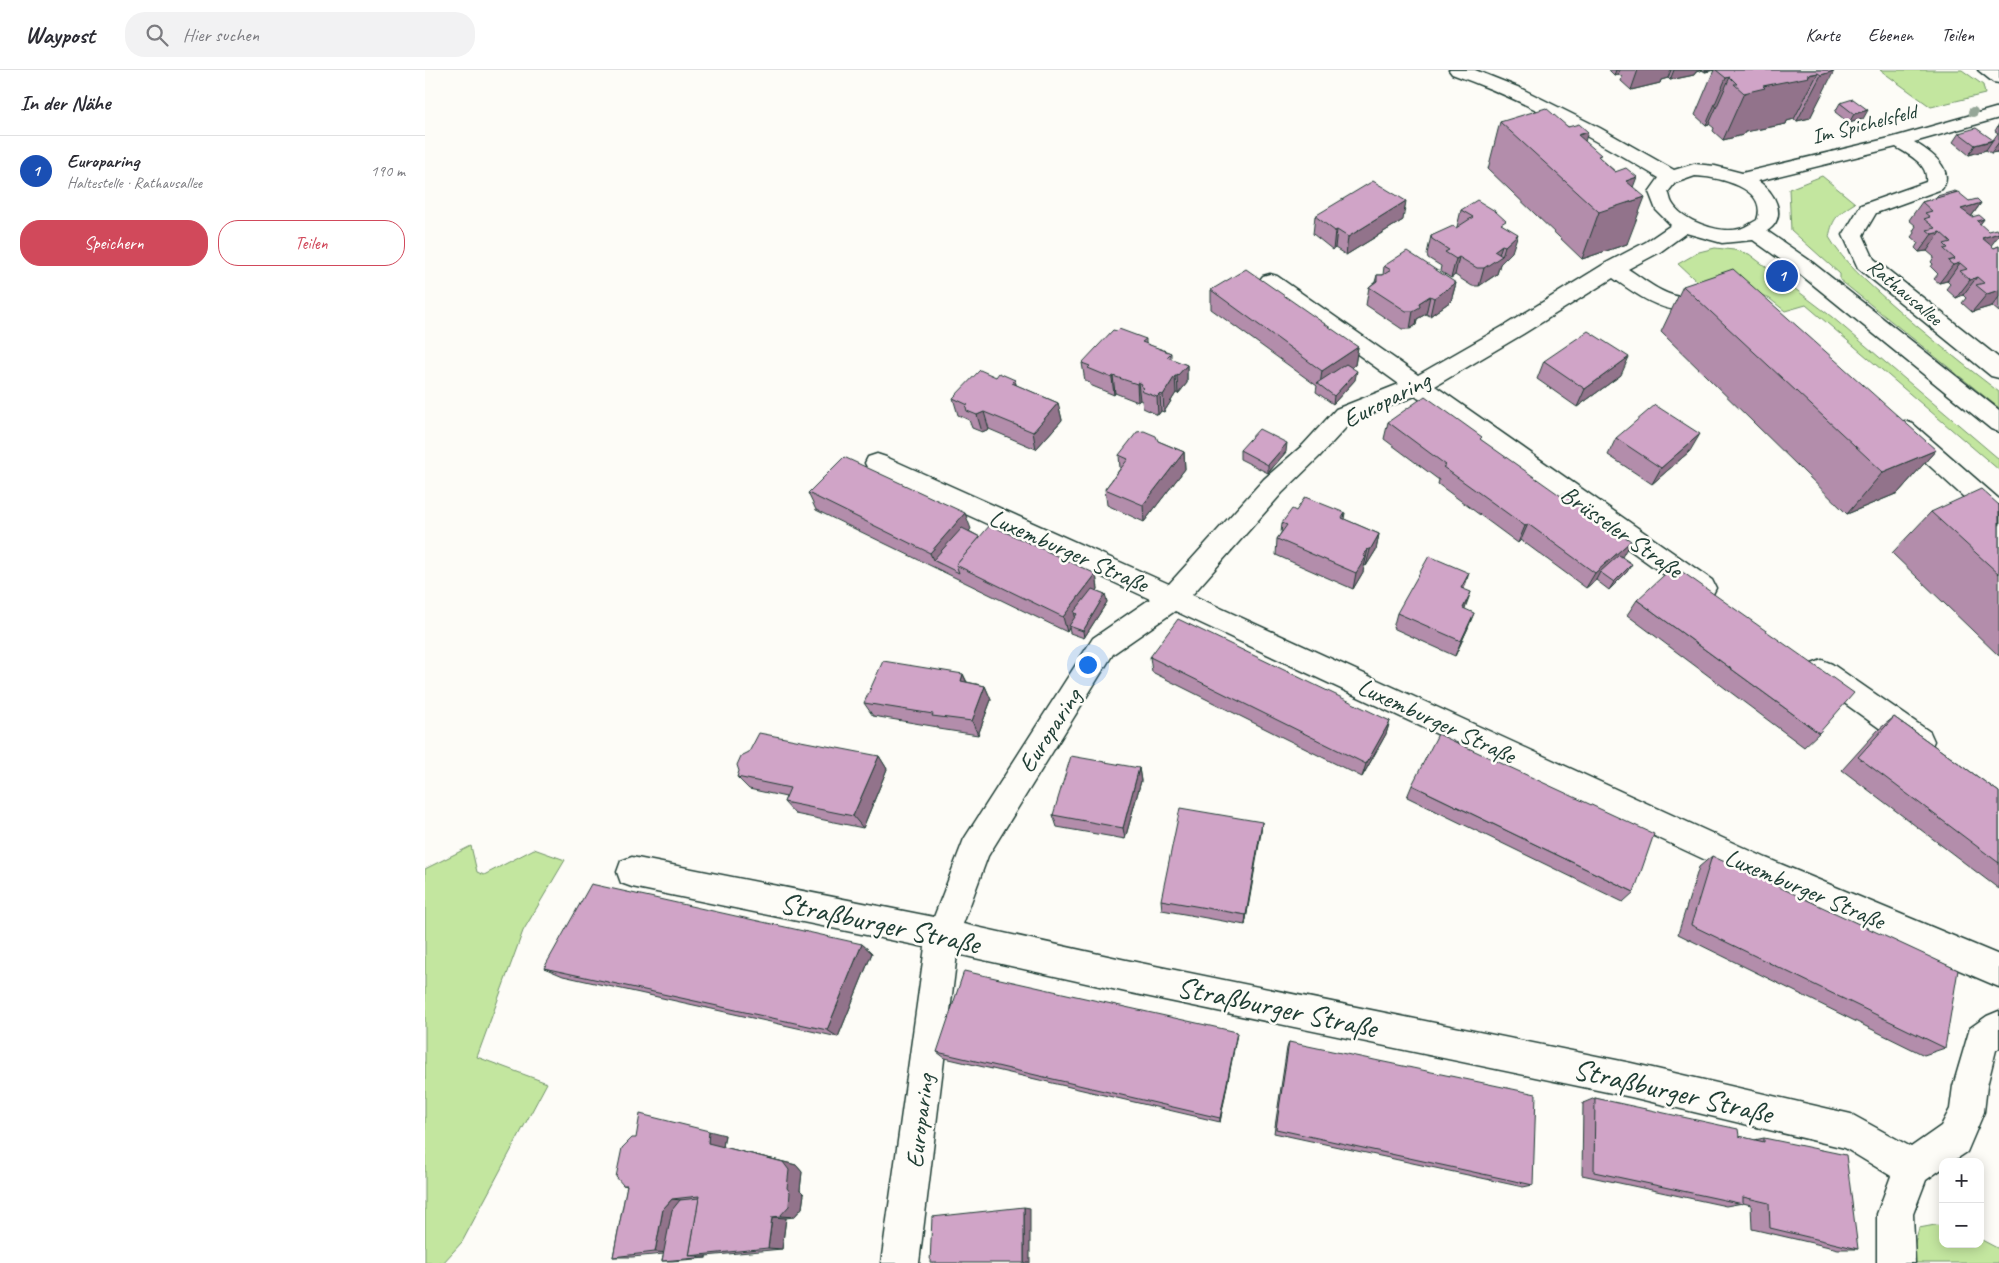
<!DOCTYPE html>
<html lang="de">
<head>
<meta charset="utf-8">
<style>
  :root { --surface:#fff; --page:#f2f2f3; --text:#2b2b33; --muted:#7c7c81; --line:#e1e1e2; --accent:#d1495b }
  body { margin:0; font-family:Caveat,sans-serif; background:var(--page); color:var(--text) }
  .controls { position:absolute; right:15px; bottom:15px; display:grid; overflow:hidden; border-radius:10px; box-shadow:0 2px 12px #0003 }
  .controls button { width:45px; height:45px; display:grid; place-items:center; padding:0; border:0; border-bottom:1px solid var(--line); background:var(--surface); color:var(--text); font:25px sans-serif }
  .you { position:absolute; left:662px; top:594px; width:18px; height:18px; margin:-12px; border:4px solid #fff; border-radius:50%; background:#1a73e8; box-shadow:0 0 0 8px #1a73e833 }
  .badge { display:grid; place-items:center; width:32px; height:32px; border-radius:50%; background:var(--accent); color:#fff; font-size:16px; font-weight:700 }
  .pin { position:absolute; translate:-50% -50%; border:2px solid #fff; box-shadow:0 1px 5px #0006 }
  .list { margin:0; padding:0; list-style:none }
  h2 { display:flex; justify-content:space-between; align-items:center; height:65px; margin:0; padding:0 20px; font-size:21px }
  h2 small { font-size:16px; font-weight:400; color:var(--muted) }
  .list li { display:grid; grid-template-columns:32px 1fr auto; gap:15px; align-items:center; box-sizing:border-box; height:70px; padding:0 20px; border-top:1px solid var(--line) }
  .list b { display:block; font-size:19px; white-space:nowrap }
  .list p { margin:0; font-size:16px; white-space:nowrap; color:var(--muted) }
  .list em { font-size:16px; font-style:normal; color:var(--muted) }
  .actions { display:flex; gap:10px; padding:15px 20px }
  .actions a { flex:1; padding:11px 0; border:1px solid var(--accent); border-radius:20px; text-align:center; font-size:18px; color:var(--accent) }
  .actions .main { background:var(--accent); color:#fff }
  .icon { flex:none; width:28px; height:28px; fill:none; stroke:currentColor; stroke-width:2; stroke-linecap:round; stroke-linejoin:round }
  .map { position:relative; flex:none; width:1574px; height:1193px; overflow:hidden }
  header { display:flex; align-items:center; gap:30px; box-sizing:border-box; height:70px; padding:0 25px; background:var(--surface); border-bottom:1px solid var(--line) }
  header strong { font-size:24px }
  nav { display:flex; gap:28px; margin-inline-start:auto; font-size:18px }
  .search { width:350px; height:45px; background:var(--page); display:flex; align-items:center; gap:12px; box-sizing:border-box; padding:0 18px; border-radius:20px; color:var(--muted); font-size:19px }
  main { display:flex }
  aside { flex:1; background:var(--surface) }
  .map>svg:first-child { display:block }
</style>
</head>
<body>
<header>
<strong>Waypost</strong>
<div class="search"><svg class="icon" aria-label="search" viewBox="0 0 24 24"><circle cx="10" cy="10" r="6"/><path d="M15 15l6 6"/></svg>Hier suchen</div>
<nav><a>Karte</a><a>Ebenen</a><a>Teilen</a></nav>
</header>
<main>
<aside>
<h2>In der Nähe<small></small></h2>
<ul class="list">
<li><span class="badge" style="background:#1a4fb4">1</span><div><b>Europaring</b><p>Haltestelle · Rathausallee</p></div><em>190 m</em></li>
</ul>
<div class="actions"><a class="main">Speichern</a><a>Teilen</a></div>
</aside>
<div class="map">
<svg width="1574" height="1193" viewBox="0 0 1574 1193">
  <rect width="100%" height="100%" fill="#fdfcf7"/>
  <filter id="ink" filterUnits="userSpaceOnUse"><feTurbulence type="fractalNoise" baseFrequency=".02" numOctaves="2"/><feDisplacementMap in="SourceGraphic" scale="10" xChannelSelector="R" yChannelSelector="G"/><feConvolveMatrix kernelMatrix="1 2 1 2 8 2 1 2 1" color-interpolation-filters="sRGB"/></filter>
  <g filter="url(#ink)">
    <g fill="#c3e69f" stroke="#71926a">
      <polygon points="1455,0 1537,0 1558,15 1560,24 1506,37"/>
      <path d="M1397,106L1430,133C1413,144 1408,147 1404,167C1419,193 1442,212 1464,232C1499,263 1536,293 1574,322V338L1415,210V204L1366,160L1364,119Z"/>
      <polygon points="1290,178 1309,180 1324,184 1407,247 1574,389 1574,400 1381,235 1360,241 1345,229 1328,221 1279,218 1253,194 1274,182"/>
      <polygon points="46,776 52,802 59,805 109,779 140,790 98,861 52,987 122,1013 37,1172 18,1193 0,1193 0,799"/>
      <polygon points="1510,1155 1518,1156 1518,1174 1555,1174 1555,1169 1574,1179 1574,1193 1489,1193 1488,1180 1494,1158"/>
    </g>
    <g fill="none" stroke-linecap="round" stroke-linejoin="round">
      <defs>
        <g id="minor">
          <path d="M1024,0H1050L1095,18L1175,58L1249,100L1269,94L1290,96L1317,103L1469,67L1574,37V48L1489,72C1504,81 1531,99 1517,119L1451,143L1438,165L1449,189L1574,288V308L1566,306L1433,198L1418,165L1436,135L1501,112C1504,94 1484,85 1471,77L1333,111C1349,121 1364,147 1342,161L1384,190L1574,340V362L1566,359L1370,200L1328,170L1297,173L1261,163L1235,182L1203,199C1219,209 1239,227 1259,227C1272,227 1280,218 1294,222L1297,227L1294,232C1283,235 1270,241 1259,241C1232,240 1208,222 1188,208L1098,264L1010,316L1287,510L1291,518L1287,526L1278,529L1269,526L990,326L927,351L894,387L857,423L767,525L1341,788L1574,885V917L1319,808L750,541L688,584L563,786L538,854L701,890L1206,993L1426,1044L1486,1077L1516,1056L1525,1039L1528,1016L1545,958L1562,946L1574,941V978L1571,980L1562,1016L1559,1042L1542,1082L1527,1092H1518V1098L1501,1110L1488,1144L1490,1193H1452V1144L1466,1106L1420,1078L1206,1027L701,922L532,884L494,1193H456L500,877L207,817L196,813L192,802L196,791L207,787L509,847L539,769L668,568L725,529L443,399L440,393L443,387L452,384L461,387L744,514L839,409L878,375L911,339L974,314L838,216L834,211L838,206L845,204L852,206L993,305L1082,254L1181,193L1221,172L1246,155L1231,140L1224,122L1234,108C1167,68 1100,30 1027,4ZM1270,106C1292,107 1344,117 1332,150C1326,153 1320,158 1314,159C1295,164 1257,151 1247,133C1245,130 1245,125 1243,122L1250,113Z"/>
          <polygon points="1553,0 1574,0 1574,13 1568,12"/>
          <polygon points="1480,351 1488,354 1574,429 1574,454 1565,451 1472,366 1468,360 1472,354"/>
          <polygon points="1397,590 1407,594 1505,662 1509,671 1505,680 1495,684 1485,680 1387,610 1383,602 1387,594"/>
        </g>
      </defs>
      <use href="#minor" stroke="#1f3d34" stroke-width="3"/>
      <use href="#minor" fill="#fdfcf7" fill-rule="evenodd"/>
    </g>
    <circle fill="#95a697" cx="1548" cy="42" r="5"/>
    <g fill="#b38dab" stroke="#1f3d34">
      <polygon points="1184,0 1408,0 1385,48 1372,51 1369,49 1362,51 1361,54 1320,62 1318,65 1298,70 1288,61 1289,58 1284,54 1281,55 1270,45 1289,0 1280,2 1277,0 1271,2 1269,5 1245,10 1243,8 1236,10 1235,13 1206,20 1196,11 1197,7 1193,4 1189,5"/>
      <polygon points="1415,33 1438,49 1424,53 1410,42"/>
      <polygon points="1075,52 1143,57 1160,71 1175,88 1208,117 1202,174 1157,189 1063,99"/>
      <polygon points="1574,54 1574,83 1572,82 1566,83 1561,80 1544,85 1528,72 1534,63 1568,70 1573,63 1570,61"/>
      <polygon points="1512,126 1556,133 1546,147 1559,149 1555,154 1566,175 1569,178 1574,176 1574,242 1567,236 1547,242 1537,233 1541,228 1538,225 1531,228 1521,219 1525,214 1522,211 1514,213 1509,209 1513,204 1506,197 1508,194 1506,192 1509,187 1502,181 1494,182 1490,178 1493,173 1486,167 1489,163 1488,161 1491,156 1484,150 1497,132 1510,128"/>
      <polygon points="1036,140 1079,156 1087,182 1075,194 1072,204 1054,216 1047,216 1030,205 1026,208 1015,201 1016,196 1003,188 1002,184 1006,166 1032,157"/>
      <polygon points="890,146 978,150 921,185 910,178 908,180 888,164"/>
      <polygon points="959,196 1031,213 1026,231 1005,246 1001,244 992,249 991,255 985,259 977,259 941,235 944,217 950,212 952,205 958,205"/>
      <polygon points="1258,216 1511,380 1473,423 1422,444 1236,262"/>
      <polygon points="786,220 933,277 930,295 926,297 930,310 908,334 891,322 892,316 786,239"/>
      <polygon points="721,269 721,274 746,283 746,289 762,295 762,313 753,324 751,323 739,342 736,341 733,345 718,338 717,331 715,330 713,332 690,323 689,325 665,315 665,313 660,311 657,293"/>
      <polygon points="1119,291 1196,305 1152,337 1112,309"/>
      <polygon points="571,307 590,310 591,315 633,333 637,350 611,379 564,359 557,362 547,358 544,350 533,345 528,328"/>
      <polygon points="963,352 1056,370 1197,487 1202,502 1184,520 1171,510 1161,518 1096,470 1093,473 1013,414 1014,410 959,369"/>
      <polygon points="1191,368 1265,381 1227,414 1183,385"/>
      <polygon points="733,371 759,382 760,399 719,452 682,435 680,419 695,399 694,385"/>
      <polygon points="815,380 861,382 843,403 815,389"/>
      <polygon points="383,423 546,459 544,461 555,467 671,504 673,519 672,521 680,524 682,532 659,568 645,563 644,558 642,562 391,440"/>
      <polygon points="1574,435 1574,586 1467,483 1506,442"/>
      <polygon points="920,443 919,449 954,464 951,480 941,496 939,495 938,502 928,519 851,485 852,469 856,463 857,453"/>
      <polygon points="1038,519 1040,539 1043,558 1030,586 968,558 972,543"/>
      <polygon points="1212,530 1394,663 1379,677 1202,545"/>
      <polygon points="725,587 965,651 961,664 937,707 727,602"/>
      <polygon points="538,604 542,612 560,616 566,630 553,665 514,659 513,657 448,646 439,633"/>
      <polygon points="1469,647 1574,722 1574,819 1417,700 1453,660"/>
      <polygon points="454,686 462,699 438,758 370,744 359,732 361,727 324,719 312,707"/>
      <polygon points="714,698 716,711 700,769 632,757 628,745"/>
      <polygon points="987,715 1209,822 1198,832 982,727"/>
      <polygon points="837,752 820,855 737,840 736,830"/>
      <polygon points="1287,786 1520,978 1499,985 1253,864 1274,797"/>
      <polygon points="437,874 447,883 413,967 138,906 119,898"/>
      <polygon points="812,962 795,1052 520,988 512,982"/>
      <polygon points="864,972 1108,1115 1098,1117 849,1063 862,978"/>
      <polygon points="1170,1028 1329,1070 1339,1068 1433,1179 1413,1179 1327,1159 1326,1135 1318,1133 1301,1136 1157,1105 1158,1033"/>
      <polygon points="300,1065 298,1077 371,1095 377,1102 375,1120 379,1124 377,1138 369,1147 361,1148 357,1179 281,1186 281,1188 247,1191 237,1191 239,1184 207,1187 188,1187 202,1116 198,1115"/>
    </g>
    <g fill="#92738b" stroke="#1f3d34">
      <polygon points="1191,0 1195,0 1193,4 1189,5"/>
      <polygon points="1213,0 1246,0 1243,8 1236,10 1235,13 1206,20"/>
      <polygon points="1249,0 1277,0 1271,2 1269,5 1245,10"/>
      <polygon points="1281,0 1289,0 1280,2"/>
      <polygon points="1409,1 1385,48 1372,51 1396,5"/>
      <polygon points="1393,3 1369,49 1362,51 1361,54 1320,62 1318,65 1298,70 1319,23 1338,16"/>
      <polygon points="1305,7 1284,54 1281,55 1301,8"/>
      <polygon points="1443,40 1438,49 1424,53 1429,44"/>
      <polygon points="1163,62 1148,109 1153,65"/>
      <polygon points="1567,71 1561,80 1544,85 1550,75"/>
      <polygon points="1574,72 1574,79 1572,82 1566,83"/>
      <polygon points="1212,107 1202,133 1220,127 1202,174 1157,189 1174,142 1201,111"/>
      <polygon points="981,131 978,150 921,185 923,167"/>
      <polygon points="1556,133 1543,151 1536,139"/>
      <polygon points="1559,149 1545,168 1552,151"/>
      <polygon points="912,160 910,178 908,180 910,161"/>
      <polygon points="1515,162 1502,181 1494,182 1507,164"/>
      <polygon points="1574,163 1574,165 1562,181 1557,168"/>
      <polygon points="1093,164 1087,182 1075,194 1072,204 1054,216 1059,198 1069,181 1077,175 1073,188 1077,186 1080,176"/>
      <polygon points="1034,187 1030,205 1026,208 1031,189"/>
      <polygon points="1535,193 1522,211 1514,213 1528,195"/>
      <polygon points="1552,207 1538,225 1531,228 1545,210"/>
      <polygon points="1031,213 1026,231 1005,246 1009,228"/>
      <polygon points="1574,220 1574,227 1567,236 1547,242 1562,224"/>
      <polygon points="1005,226 1001,244 992,249 991,255 985,259 988,241 994,233"/>
      <polygon points="933,277 930,295 898,317 895,315 897,301"/>
      <polygon points="1204,287 1196,305 1152,337 1160,319"/>
      <polygon points="762,295 762,313 753,324 752,306"/>
      <polygon points="932,301 930,310 908,334 909,326"/>
      <polygon points="688,306 690,323 689,325 687,308"/>
      <polygon points="750,306 751,323 739,342 738,325"/>
      <polygon points="590,310 594,327 587,313"/>
      <polygon points="713,312 715,330 713,332 712,314"/>
      <polygon points="735,324 736,341 733,345 732,327"/>
      <polygon points="633,333 637,350 611,379 608,362"/>
      <polygon points="559,342 564,359 557,362 552,345"/>
      <polygon points="1275,364 1265,381 1227,414 1236,398"/>
      <polygon points="862,373 861,382 843,403 843,395"/>
      <polygon points="1511,380 1473,423 1422,444 1458,402"/>
      <polygon points="759,382 760,399 719,452 718,435"/>
      <polygon points="540,443 546,459 516,494 508,490 505,483"/>
      <polygon points="1103,454 1096,470 1093,473 1100,456"/>
      <polygon points="954,464 951,480 941,496 945,480"/>
      <polygon points="1206,471 1197,487 1175,502 1171,510 1161,518 1170,503"/>
      <polygon points="943,479 938,502 928,519 931,503 938,486"/>
      <polygon points="1207,494 1202,502 1184,520 1189,512"/>
      <polygon points="1044,503 1039,519 1036,518"/>
      <polygon points="671,504 673,519 653,547 652,544 649,542 651,549 644,556 644,558 642,562 638,547"/>
      <polygon points="1046,522 1040,538 1033,553 1038,538"/>
      <polygon points="680,524 682,532 659,568 658,561"/>
      <polygon points="1049,543 1043,558 1030,586 1036,571"/>
      <polygon points="538,604 544,618 536,611"/>
      <polygon points="560,616 566,630 553,665 547,651"/>
      <polygon points="965,651 961,664 937,707 941,694"/>
      <polygon points="454,686 462,699 438,758 428,746"/>
      <polygon points="714,698 716,711 700,769 698,758"/>
      <polygon points="837,752 836,763 820,855 821,845"/>
      <polygon points="437,874 447,883 413,967 402,960"/>
      <polygon points="812,962 811,969 795,1052 795,1048"/>
      <polygon points="284,1061 300,1065 298,1077 371,1095 377,1102 375,1120 379,1124 377,1138 369,1147 355,1146 283,1073"/>
      <polygon points="247,1129 264,1131 248,1183 230,1182 238,1139"/>
      <polygon points="599,1137 605,1138 605,1193 599,1193"/>
      <polygon points="347,1147 361,1148 357,1179 343,1178"/>
      <rect x="273" y="1186" width="8" height="2"/>
    </g>
    <g fill="#d0a4c7" stroke="#1f3d34">
      <polygon points="1291,0 1408,0 1409,1 1396,5 1393,3 1382,5 1384,7 1338,16 1340,18 1319,23 1309,14 1312,14 1305,7 1301,8"/>
      <polygon points="1428,29 1443,40 1429,44 1415,33"/>
      <polygon points="1121,38 1143,57 1154,54 1163,62 1153,65 1176,85 1173,86 1190,102 1201,98 1212,107 1201,111 1220,127 1174,142 1075,52"/>
      <polygon points="1551,58 1568,70 1550,75 1534,63"/>
      <polygon points="948,111 981,131 923,167 912,160 910,161 890,146"/>
      <polygon points="1530,121 1532,122 1514,128 1512,126"/>
      <polygon points="1533,122 1544,131 1552,129 1556,133 1536,139 1547,147 1554,145 1559,149 1552,151 1563,161 1571,159 1574,161 1574,163 1557,168 1569,178 1574,176 1574,220 1562,224 1551,215 1559,213 1552,207 1545,210 1535,201 1542,199 1535,193 1528,195 1523,191 1530,189 1519,179 1523,178 1519,174 1526,172 1515,162 1507,164 1502,160 1510,158 1499,149 1505,147 1500,143 1507,141 1497,132"/>
      <polygon points="1052,130 1070,141 1081,151 1076,154 1093,164 1080,176 1077,175 1069,181 1077,186 1059,198 1052,198 1034,187 1031,189 1020,182 1024,180 1007,169 1006,166 1028,156 1031,158 1048,147 1036,140"/>
      <polygon points="982,181 1031,213 1009,228 1005,226 994,233 995,237 988,241 981,241 944,217 952,211 952,205 958,205 966,200 959,196"/>
      <polygon points="821,199 933,277 897,301 786,220"/>
      <polygon points="1308,199 1511,380 1458,402 1258,216"/>
      <polygon points="694,259 721,269 717,272 746,283 742,287 762,295 752,306 750,306 738,325 735,324 732,327 716,321 719,318 716,316 717,314 713,312 712,314 688,306 687,308 663,298 665,296 657,293 688,260 692,261"/>
      <polygon points="1163,261 1204,287 1160,319 1119,291"/>
      <polygon points="921,294 932,301 909,326 892,313"/>
      <polygon points="555,300 571,307 574,303 590,310 587,313 633,333 608,362 559,342 552,345 542,341 541,337 543,335 528,328"/>
      <polygon points="1000,326 1057,367 1055,369 1136,426 1139,423 1206,471 1170,503 1103,454 1100,456 1018,397 1021,395 963,352"/>
      <polygon points="1230,335 1275,364 1236,398 1191,368"/>
      <polygon points="834,359 862,373 843,395 815,380"/>
      <polygon points="719,361 731,366 733,371 759,382 718,435 680,419 703,389 694,385 712,362"/>
      <polygon points="419,387 540,443 505,483 383,423"/>
      <polygon points="1556,419 1574,435 1574,504 1506,442"/>
      <polygon points="880,427 920,443 917,448 954,464 945,480 943,479 938,486 941,487 931,503 852,469 862,455 857,453 867,439 871,441"/>
      <polygon points="565,455 671,504 638,547 531,495"/>
      <polygon points="537,458 555,467 531,495 534,503 508,490"/>
      <polygon points="1194,485 1207,494 1189,512 1175,502"/>
      <polygon points="1004,486 1044,503 1036,518 1046,522 1038,538 1049,543 1036,571 972,543"/>
      <polygon points="1249,496 1429,623 1394,663 1212,530"/>
      <polygon points="667,519 680,524 658,561 644,556 652,544 649,542"/>
      <polygon points="753,549 965,651 941,694 725,587"/>
      <polygon points="458,591 538,604 536,611 560,616 547,651 507,646 508,644 439,633"/>
      <polygon points="1469,647 1574,722 1574,793 1433,687"/>
      <polygon points="334,663 454,686 428,746 359,732 365,718 312,707 314,701 312,695 316,686 324,682"/>
      <polygon points="1013,664 1229,764 1209,822 987,715"/>
      <polygon points="646,686 714,698 698,758 628,745"/>
      <polygon points="755,738 837,752 821,845 736,830"/>
      <polygon points="1287,786 1533,900 1520,978 1266,855"/>
      <polygon points="166,814 437,874 402,960 119,898"/>
      <polygon points="539,901 812,962 795,1048 512,982"/>
      <polygon points="864,972 1111,1024 1108,1115 851,1059"/>
      <polygon points="1170,1028 1313,1059 1314,1066 1339,1072 1339,1068 1421,1085 1433,1179 1345,1158 1344,1133 1318,1127 1318,1134 1169,1102"/>
      <polygon points="215,1044 284,1061 283,1073 358,1092 364,1100 362,1118 365,1122 364,1136 355,1146 347,1147 343,1178 264,1186 274,1126 247,1129 238,1139 230,1182 188,1187 202,1115 198,1115 191,1107 197,1078 207,1068 211,1068"/>
      <polygon points="274,1128 264,1186 273,1186 273,1188 237,1191 247,1140 255,1130"/>
      <polygon points="599,1137 599,1193 505,1193 507,1147"/>
    </g>
  </g>
  <g text-anchor="middle" stroke-width="5" stroke-linejoin="round" paint-order="stroke">
    <g font-size="21" fill="#1f3d34" stroke="#fdfcf7">
      <text transform="translate(1439 54) rotate(-14)" y="7">Im Spichelsfeld</text>
      <text transform="translate(1480 222) rotate(40)" y="7">Rathausallee</text>
    </g>
    <g font-size="25" fill="#1f3d34" stroke="#fdfcf7">
      <text transform="translate(961 329) rotate(-27)" y="9">Europaring</text>
      <text transform="translate(1197 461) rotate(35)" y="9">Brüsseler Straße</text>
      <text transform="translate(644 480) rotate(24)" y="9">Luxemburger Straße</text>
      <text transform="translate(1012 650) rotate(25)" y="9">Luxemburger Straße</text>
      <text transform="translate(624 660) rotate(-57)" y="9">Europaring</text>
      <text transform="translate(1380 818) rotate(23)" y="9">Luxemburger Straße</text>
      <text transform="translate(494 1051) rotate(-83)" y="9">Europaring</text>
    </g>
    <g font-size="30" fill="#1f3d34" stroke="#fdfcf7">
      <text transform="translate(455 853) rotate(12)" y="10">Straßburger Straße</text>
      <text transform="translate(852 937) rotate(12)" y="10">Straßburger Straße</text>
      <text transform="translate(1248 1021) rotate(13)" y="10">Straßburger Straße</text>
    </g>
  </g>
</svg>
<div class="controls">
<button>+</button>
<button>−</button>
</div>
<div class="you"></div>
<div class="pin badge" style="left:1357px;top:206px;background:#1a4fb4">1</div>
</div>
</main>
</body>
</html>
